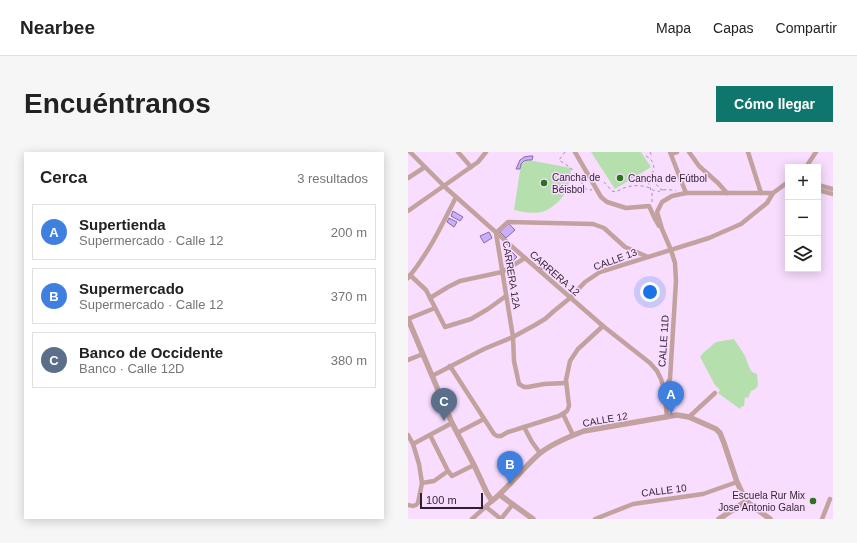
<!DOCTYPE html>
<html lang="es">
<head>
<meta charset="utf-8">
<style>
  :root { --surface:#fff; --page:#f6f6f6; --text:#222; --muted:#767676; --line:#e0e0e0; --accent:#0f766e }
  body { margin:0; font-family:Arial,sans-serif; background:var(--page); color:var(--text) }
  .controls { position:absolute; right:12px; top:12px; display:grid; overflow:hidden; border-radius:0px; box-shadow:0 2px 10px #0003 }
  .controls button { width:36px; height:36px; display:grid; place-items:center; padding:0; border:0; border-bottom:1px solid var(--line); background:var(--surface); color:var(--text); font:20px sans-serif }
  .scale { position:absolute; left:12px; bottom:10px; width:63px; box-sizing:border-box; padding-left:4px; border:2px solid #301f33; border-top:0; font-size:11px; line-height:14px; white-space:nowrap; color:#301f33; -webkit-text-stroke:3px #f8ddfe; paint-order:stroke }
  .you { position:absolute; left:242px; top:140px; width:14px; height:14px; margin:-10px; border:3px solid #fff; border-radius:50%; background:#1a73e8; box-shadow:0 0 0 6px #1a73e833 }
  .badge { display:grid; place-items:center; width:26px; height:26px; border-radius:50%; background:var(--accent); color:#fff; font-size:13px; font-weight:700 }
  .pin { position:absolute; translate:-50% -33px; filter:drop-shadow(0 1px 2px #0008) }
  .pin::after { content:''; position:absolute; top:21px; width:14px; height:12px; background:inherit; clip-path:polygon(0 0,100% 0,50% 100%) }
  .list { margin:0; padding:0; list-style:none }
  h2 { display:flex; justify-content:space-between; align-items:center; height:52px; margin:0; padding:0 16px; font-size:17px }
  h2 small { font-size:13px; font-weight:400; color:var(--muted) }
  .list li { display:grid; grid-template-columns:26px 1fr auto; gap:12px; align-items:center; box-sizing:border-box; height:56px; margin:0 8px 8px; padding:0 8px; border:1px solid var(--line); border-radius:0px }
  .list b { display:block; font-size:15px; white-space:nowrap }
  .list p { margin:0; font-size:13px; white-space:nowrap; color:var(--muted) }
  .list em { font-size:13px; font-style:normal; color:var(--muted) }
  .icon { flex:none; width:22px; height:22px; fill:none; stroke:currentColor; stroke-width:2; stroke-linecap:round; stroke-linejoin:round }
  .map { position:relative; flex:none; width:425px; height:367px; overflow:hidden; border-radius:0px }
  header { display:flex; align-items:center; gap:24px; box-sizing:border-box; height:56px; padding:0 20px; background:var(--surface); border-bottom:1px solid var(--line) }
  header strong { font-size:19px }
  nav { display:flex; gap:22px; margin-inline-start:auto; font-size:14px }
  .intro { display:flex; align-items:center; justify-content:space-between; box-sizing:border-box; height:96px; padding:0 24px }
  h1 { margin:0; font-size:28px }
  .button { padding:10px 18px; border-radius:0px; background:var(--accent); color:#fff; font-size:14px; font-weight:700 }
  main { display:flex; gap:24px; padding:0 24px }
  aside { flex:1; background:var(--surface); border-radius:0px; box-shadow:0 2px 10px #0003 }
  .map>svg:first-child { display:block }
</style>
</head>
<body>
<header>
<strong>Nearbee</strong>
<nav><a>Mapa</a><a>Capas</a><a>Compartir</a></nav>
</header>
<div class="intro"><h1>Encuéntranos</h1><a class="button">Cómo llegar</a></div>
<main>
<aside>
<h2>Cerca<small>3 resultados</small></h2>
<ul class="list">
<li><span class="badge" style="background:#3f7fe0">A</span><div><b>Supertienda</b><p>Supermercado · Calle 12</p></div><em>200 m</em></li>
<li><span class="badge" style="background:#3f7fe0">B</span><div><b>Supermercado</b><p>Supermercado · Calle 12</p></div><em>370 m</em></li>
<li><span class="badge" style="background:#5c6f8a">C</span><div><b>Banco de Occidente</b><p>Banco · Calle 12D</p></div><em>380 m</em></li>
</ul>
</aside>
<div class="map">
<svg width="425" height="367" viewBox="0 0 425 367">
  <rect width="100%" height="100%" fill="#f8ddfe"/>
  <g fill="#b5dfad">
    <polygon points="183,0 233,0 243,15 207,37"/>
    <path d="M120,8L163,16C162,32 159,44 145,54C142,56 138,59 134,60C124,62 115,60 106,58L113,12Z"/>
    <polygon points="326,187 337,204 339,209 341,215 344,220 349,222 350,234 347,237 343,239 340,246 337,245 336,254 333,255 332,257 310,241 312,238 307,233 292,205 295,201 308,190"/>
  </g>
  <g fill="#cbacfe" stroke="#826da5">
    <polygon points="122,4 125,4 124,8 120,8 116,9 113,12 112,17 108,17 112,8 116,5"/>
    <polygon points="45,59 55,65 52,69 43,64"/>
    <polygon points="41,66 49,70 46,75 39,70"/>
    <polygon points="100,71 107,78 98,86 92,80"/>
    <polygon points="81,80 84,86 76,91 72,84"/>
    <polygon points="104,100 109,105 105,109 100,104"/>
    <polygon points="137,109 141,113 135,118 131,115"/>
  </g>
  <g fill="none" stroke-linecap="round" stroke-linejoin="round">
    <g stroke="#a790ab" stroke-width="1" stroke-dasharray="3 3" stroke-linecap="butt">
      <polyline points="157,0 151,8 163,16 178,37 184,38"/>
      <polyline points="242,0 243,2 243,6"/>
      <path d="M238,4C250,11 246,20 240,30L244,41V52"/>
      <polyline points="245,21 248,32 252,37 255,38"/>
      <path d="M196,30L204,39L208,40C217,34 228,32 239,35C243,36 245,39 248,39C254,40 249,39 255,38C259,37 264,38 268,39"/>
    </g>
    <g stroke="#c2a19f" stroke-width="4.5">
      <polyline points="2,0 38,36 117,106 195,174 242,211 249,219 253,227 256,238 259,265"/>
      <polyline points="50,0 63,15"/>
      <polyline points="167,0 193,45 199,50 218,56 241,54 247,67 251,74"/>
      <polyline points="262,0 278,41"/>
      <polyline points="281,0 291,14 310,31 319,41"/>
      <polyline points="340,0 353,41"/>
      <polyline points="263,2 269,0"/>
      <polyline points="398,15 408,0"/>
      <polyline points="0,26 17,15"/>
      <polyline points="410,33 425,37"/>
      <polyline points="410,38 425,42"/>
      <polyline points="0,59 70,10 78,0"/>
      <polyline points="2,123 18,138 37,175 63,167 80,157 98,144"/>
      <path d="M0,126C20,102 34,73 48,45"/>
      <polyline points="22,146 40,135 52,129 94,120 117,106"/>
      <polyline points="0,167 27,156"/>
      <polyline points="0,208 15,202"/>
      <polyline points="42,214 86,282 89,284 93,284 100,280 151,264 159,259 161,254 158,228 162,209 170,197 195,174"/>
      <polyline points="24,224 76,197 105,185 127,173 137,167 146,159 162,146 177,130 192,120 301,86 333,72 359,51 365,41 380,30"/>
      <polyline points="158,231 136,232 120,235 116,235 111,232 106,209 105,185 88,81 100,70 185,72 196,76 217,95 240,105"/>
      <polyline points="256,238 262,227 268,129 267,111 263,98 254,77 249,60 254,50 264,44 278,41 365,41"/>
      <polyline points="155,262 165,283"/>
      <polyline points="281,265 307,241"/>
      <polyline points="116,275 124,290 132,301"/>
      <polyline points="49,281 76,267"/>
      <path d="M0,283L5,292L11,312L14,331L10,351C7,355 4,354 0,353"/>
      <polyline points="22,283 40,319 44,324 66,313"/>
      <polyline points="5,292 44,271"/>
      <polyline points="14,331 26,329 40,319"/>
      <polyline points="78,355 93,367"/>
      <polyline points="64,367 84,349"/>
      <polyline points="93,367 105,352"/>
      <polyline points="187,367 225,352 295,342 329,330"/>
      <polyline points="414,367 422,347"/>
    </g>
    <g stroke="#c2a19f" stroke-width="5.5">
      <path d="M0,167L44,271L66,313L79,341L84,349C101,335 114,317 131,302C143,292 160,285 176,279L269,263L281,265L308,277L312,281L316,291L329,330L338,349L362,367"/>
      <polyline points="92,343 125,367"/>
      <polyline points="311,367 338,349"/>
    </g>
  </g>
  <g fill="#28741a" stroke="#f8ddfe" stroke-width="1.5">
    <circle cx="212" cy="26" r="4"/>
    <circle cx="136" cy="31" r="4"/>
    <circle cx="405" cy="349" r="4"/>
  </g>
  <g text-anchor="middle" stroke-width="3" stroke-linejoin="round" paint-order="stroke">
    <g font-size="10" fill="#301f33" stroke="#f8ddfe" text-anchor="start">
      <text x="144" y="29">Cancha de<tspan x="144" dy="12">Béisbol</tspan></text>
      <text x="220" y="30">Cancha de Fútbol</text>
      <text x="397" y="347" text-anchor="end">Escuela Rur Mix<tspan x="397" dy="12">Jose Antonio Galan</tspan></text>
    </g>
    <g font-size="10" fill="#301f33" stroke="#f8ddfe">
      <text transform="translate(207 107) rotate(-20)" y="4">CALLE 13</text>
      <text transform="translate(147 121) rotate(41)" y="4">CARRERA 12</text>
      <text transform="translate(104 123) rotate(81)" y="4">CARRERA 12A</text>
      <text transform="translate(255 189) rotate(-86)" y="4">CALLE 11D</text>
      <text transform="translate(197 267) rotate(-10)" y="4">CALLE 12</text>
      <text transform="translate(256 338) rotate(-7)" y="4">CALLE 10</text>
    </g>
  </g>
</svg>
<div class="controls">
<button>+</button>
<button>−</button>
<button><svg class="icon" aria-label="layers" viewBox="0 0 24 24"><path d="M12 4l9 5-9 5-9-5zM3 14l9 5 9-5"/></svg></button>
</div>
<div class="scale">100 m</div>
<div class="you"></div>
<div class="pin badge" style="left:263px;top:262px;background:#3f7fe0">A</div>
<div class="pin badge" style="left:102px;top:332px;background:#3f7fe0">B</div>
<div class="pin badge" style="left:36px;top:269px;background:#5c6f8a">C</div>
</div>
</main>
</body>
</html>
